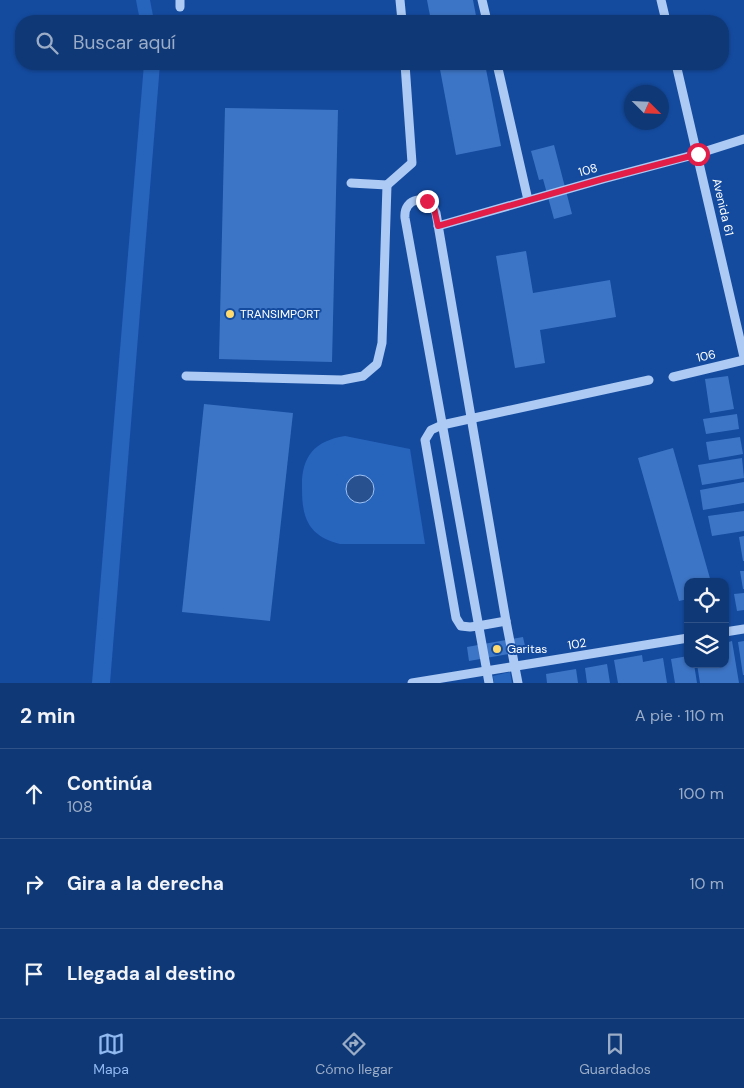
<!DOCTYPE html>
<html lang="es">
<head>
<meta charset="utf-8">
<style>
  :root { --surface:#0f3877; --page:#1d437f; --text:#f1f3f6; --muted:#9bacc6; --line:#2f5289; --accent:#90b9f0 }
  body { margin:0; font-family:"DM Sans",sans-serif; background:var(--page); color:var(--text) }
  .controls { position:absolute; right:15px; bottom:15px; display:grid; overflow:hidden; border-radius:10px; box-shadow:0 1px 4px #0004 }
  .controls button { width:45px; height:45px; display:grid; place-items:center; padding:0; border:0; border-bottom:1px solid var(--line); background:var(--surface); color:var(--text); font:25px sans-serif }
  .compass { position:absolute; left:624px; top:85px; width:45px; height:45px; border-radius:50%; background:var(--surface); box-shadow:0 1px 4px #0004; rotate:114deg }
  .stop { position:absolute; width:15px; height:15px; margin:-11px; border:4px solid #e11d48; border-radius:50%; background:#fff }
  .stop.end { background:#e11d48; border-color:#fff; box-shadow:0 1px 5px #0008 }
  .list { margin:0; padding:0; list-style:none }
  h2 { display:flex; justify-content:space-between; align-items:center; height:65px; margin:0; padding:0 20px; font-size:21px }
  h2 small { font-size:16px; font-weight:400; color:var(--muted) }
  .list li { display:grid; grid-template-columns:32px 1fr auto; gap:15px; align-items:center; box-sizing:border-box; height:90px; padding:0 20px; border-top:1px solid var(--line) }
  .list b { display:block; font-size:19px; white-space:nowrap }
  .list p { margin:0; font-size:16px; white-space:nowrap; color:var(--muted) }
  .list em { font-size:16px; font-style:normal; color:var(--muted) }
  .icon { flex:none; width:28px; height:28px; fill:none; stroke:currentColor; stroke-width:2; stroke-linecap:round; stroke-linejoin:round }
  .map { position:relative; flex:none; width:744px; height:683px; overflow:hidden }
  .search { position:absolute; background:var(--surface); box-shadow:0 1px 4px #0004; left:15px; right:15px; top:15px; height:55px; display:flex; align-items:center; gap:12px; box-sizing:border-box; padding:0 18px; border-radius:20px; color:var(--muted); font-size:19px }
  .sheet { height:335px; background:var(--surface) }
  nav { display:flex; justify-content:space-around; align-items:center; box-sizing:border-box; height:70px; border-top:1px solid var(--line); background:var(--surface); font-size:14px; color:var(--muted) }
  nav a { display:grid; justify-items:center; gap:2px }
  nav .on { color:var(--accent) }
  .map>svg:first-child { display:block }
</style>
</head>
<body>
<div class="map">
<svg width="744" height="683" viewBox="0 0 744 683">
  <rect width="100%" height="100%" fill="#144b9f"/>
  <g fill="#2765bd">
    <polygon points="136,0 150,0 154,21 140,21"/>
    <polygon points="144,64 160,64 110,683 92,683"/>
    <path d="M345,436L410,449L425,544H340C309,536 302,519 302,489C301,458 313,441 345,436Z"/>
    <polygon points="510,672 512,683 494,683 493,676"/>
  </g>
  <circle fill="#28518f" stroke="#9ec4f7" cx="360" cy="489" r="14"/>
  <g fill="#3d75c6">
    <polygon points="427,0 473,0 477,21 431,21"/>
    <polygon points="439,64 485,64 501,146 456,155"/>
    <polygon points="225,108 338,110 332,362 219,359"/>
    <polygon points="554,145 572,214 554,219 543,179 539,180 531,151"/>
    <polygon points="526,251 533,293 610,280 616,317 540,330 545,363 515,368 496,256"/>
    <polygon points="728,376 734,409 710,413 705,379"/>
    <polygon points="204,404 293,413 270,621 182,612"/>
    <polygon points="737,414 739,429 706,434 703,419"/>
    <polygon points="740,437 743,454 709,460 706,442"/>
    <polygon points="673,448 711,582 688,582 688,599 679,601 638,458"/>
    <polygon points="742,458 744,478 702,485 698,465"/>
    <polygon points="744,482 744,503 703,510 700,490"/>
    <polygon points="744,511 744,531 712,536 708,516"/>
    <polygon points="744,536 744,561 743,561 739,537"/>
    <polygon points="740,571 744,571 744,589 743,589"/>
    <polygon points="744,593 744,610 737,611 734,594"/>
    <polygon points="523,637 526,651 469,661 467,647"/>
    <polygon points="732,641 739,683 700,683 697,664 725,664 725,643"/>
    <polygon points="744,641 744,675 743,675 738,642"/>
    <polygon points="642,655 643,662 663,658 667,683 618,683 614,660"/>
    <polygon points="688,656 688,664 694,664 697,683 675,683 671,659"/>
    <polygon points="607,664 610,683 587,683 585,668"/>
    <polygon points="576,669 578,683 547,683 546,674"/>
  </g>
  <g fill="none" stroke-linecap="round" stroke-linejoin="round">
    <g stroke="#accaf4" stroke-width="9">
      <polyline points="180,0 180,7"/>
      <polyline points="400,0 402,21"/>
      <polyline points="482,0 487,21"/>
      <polyline points="661,0 666,21"/>
      <polyline points="497,64 528,200"/>
      <polyline points="676,64 744,357"/>
      <polyline points="351,183 387,185 412,163 405,64"/>
      <polyline points="438,226 603,179 697,154 744,139"/>
      <polyline points="186,376 342,380 363,376 377,364 382,343 387,185"/>
      <polyline points="673,377 744,360"/>
      <polyline points="506,621 478,626 470,627 461,626 456,618 425,440 431,430 442,425 649,380"/>
      <polyline points="725,632 744,629"/>
      <polyline points="412,683 688,638"/>
      <path d="M489,683L405,218C403,197 428,193 436,213L506,621L518,683"/>
    </g>
  </g>
  <g fill="none" stroke-linecap="round" stroke-linejoin="round">
    <polyline stroke="#e11d48" stroke-width="6" points="427,201 434,208 438,226 603,179 698,154"/>
  </g>
  <g fill="#ffdb6f" stroke="#144b9f" stroke-width="2">
    <circle cx="230" cy="314" r="5"/>
    <circle cx="497" cy="649" r="5"/>
  </g>
  <g text-anchor="middle" stroke-width="4" stroke-linejoin="round" paint-order="stroke">
    <g font-size="12" fill="#fff" stroke="#144b9f">
      <text transform="translate(588 170) rotate(-16)" y="4">108</text>
      <text transform="translate(723 207) rotate(77)" y="4">Avenida 61</text>
      <text transform="translate(706 356) rotate(-13)" y="4">106</text>
      <text transform="translate(577 644) rotate(-9)" y="4">102</text>
    </g>
    <g font-size="12" fill="#fff" stroke="#144b9f" text-anchor="start">
      <text x="240" y="318">TRANSIMPORT</text>
      <text x="507" y="653">Garitas</text>
    </g>
  </g>
</svg>
<div class="controls">
<button><svg class="icon" aria-label="locate" viewBox="0 0 24 24"><circle cx="12" cy="12" r="6"/><path d="M12 2v4M12 18v4M2 12h4M18 12h4"/></svg></button>
<button><svg class="icon" aria-label="layers" viewBox="0 0 24 24"><path d="M12 4l9 5-9 5-9-5zM3 14l9 5 9-5"/></svg></button>
</div>
<svg class="compass" viewBox="-18 -18 36 36"><path d="M0-13l5 13h-10z" fill="#e53935"/><path d="M0 13l5-13h-10z" fill="#9bacc6"/></svg>
<div class="stop" style="left:698px;top:154px"></div>
<div class="stop end" style="left:427px;top:201px"></div>
<div class="search"><svg class="icon" aria-label="search" viewBox="0 0 24 24"><circle cx="10" cy="10" r="6"/><path d="M15 15l6 6"/></svg>Buscar aquí</div>
</div>
<section class="sheet">
<h2>2 min<small>A pie · 110 m</small></h2>
<ul class="list">
<li><svg class="icon" aria-label="ahead" viewBox="0 0 24 24"><path d="M12 20V5M6 11l6-6 6 6"/></svg><div><b>Continúa</b><p>108</p></div><em>100 m</em></li>
<li><svg class="icon" aria-label="right" viewBox="0 0 24 24"><path d="M7 20v-9h11M14 6l5 5-5 5"/></svg><div><b>Gira a la derecha</b></div><em>10 m</em></li>
<li><svg class="icon" aria-label="arrive" viewBox="0 0 24 24"><path d="M6 21V4h12l-3 4 3 4H6"/></svg><div><b>Llegada al destino</b></div></li>
</ul>
</section>
<nav>
<a class="on"><svg class="icon" aria-label="map" viewBox="0 0 24 24"><path d="M3 6l6-2 6 2 6-2v14l-6 2-6-2-6 2zM9 4v14M15 6v14"/></svg>Mapa</a>
<a><svg class="icon" aria-label="directions" viewBox="0 0 24 24"><path d="M12 3l9 9-9 9-9-9zM9 14v-3h6M13 9l2 2-2 2"/></svg>Cómo llegar</a>
<a><svg class="icon" aria-label="saved" viewBox="0 0 24 24"><path d="M7 4h10v16l-5-4-5 4z"/></svg>Guardados</a>
</nav>
</body>
</html>
